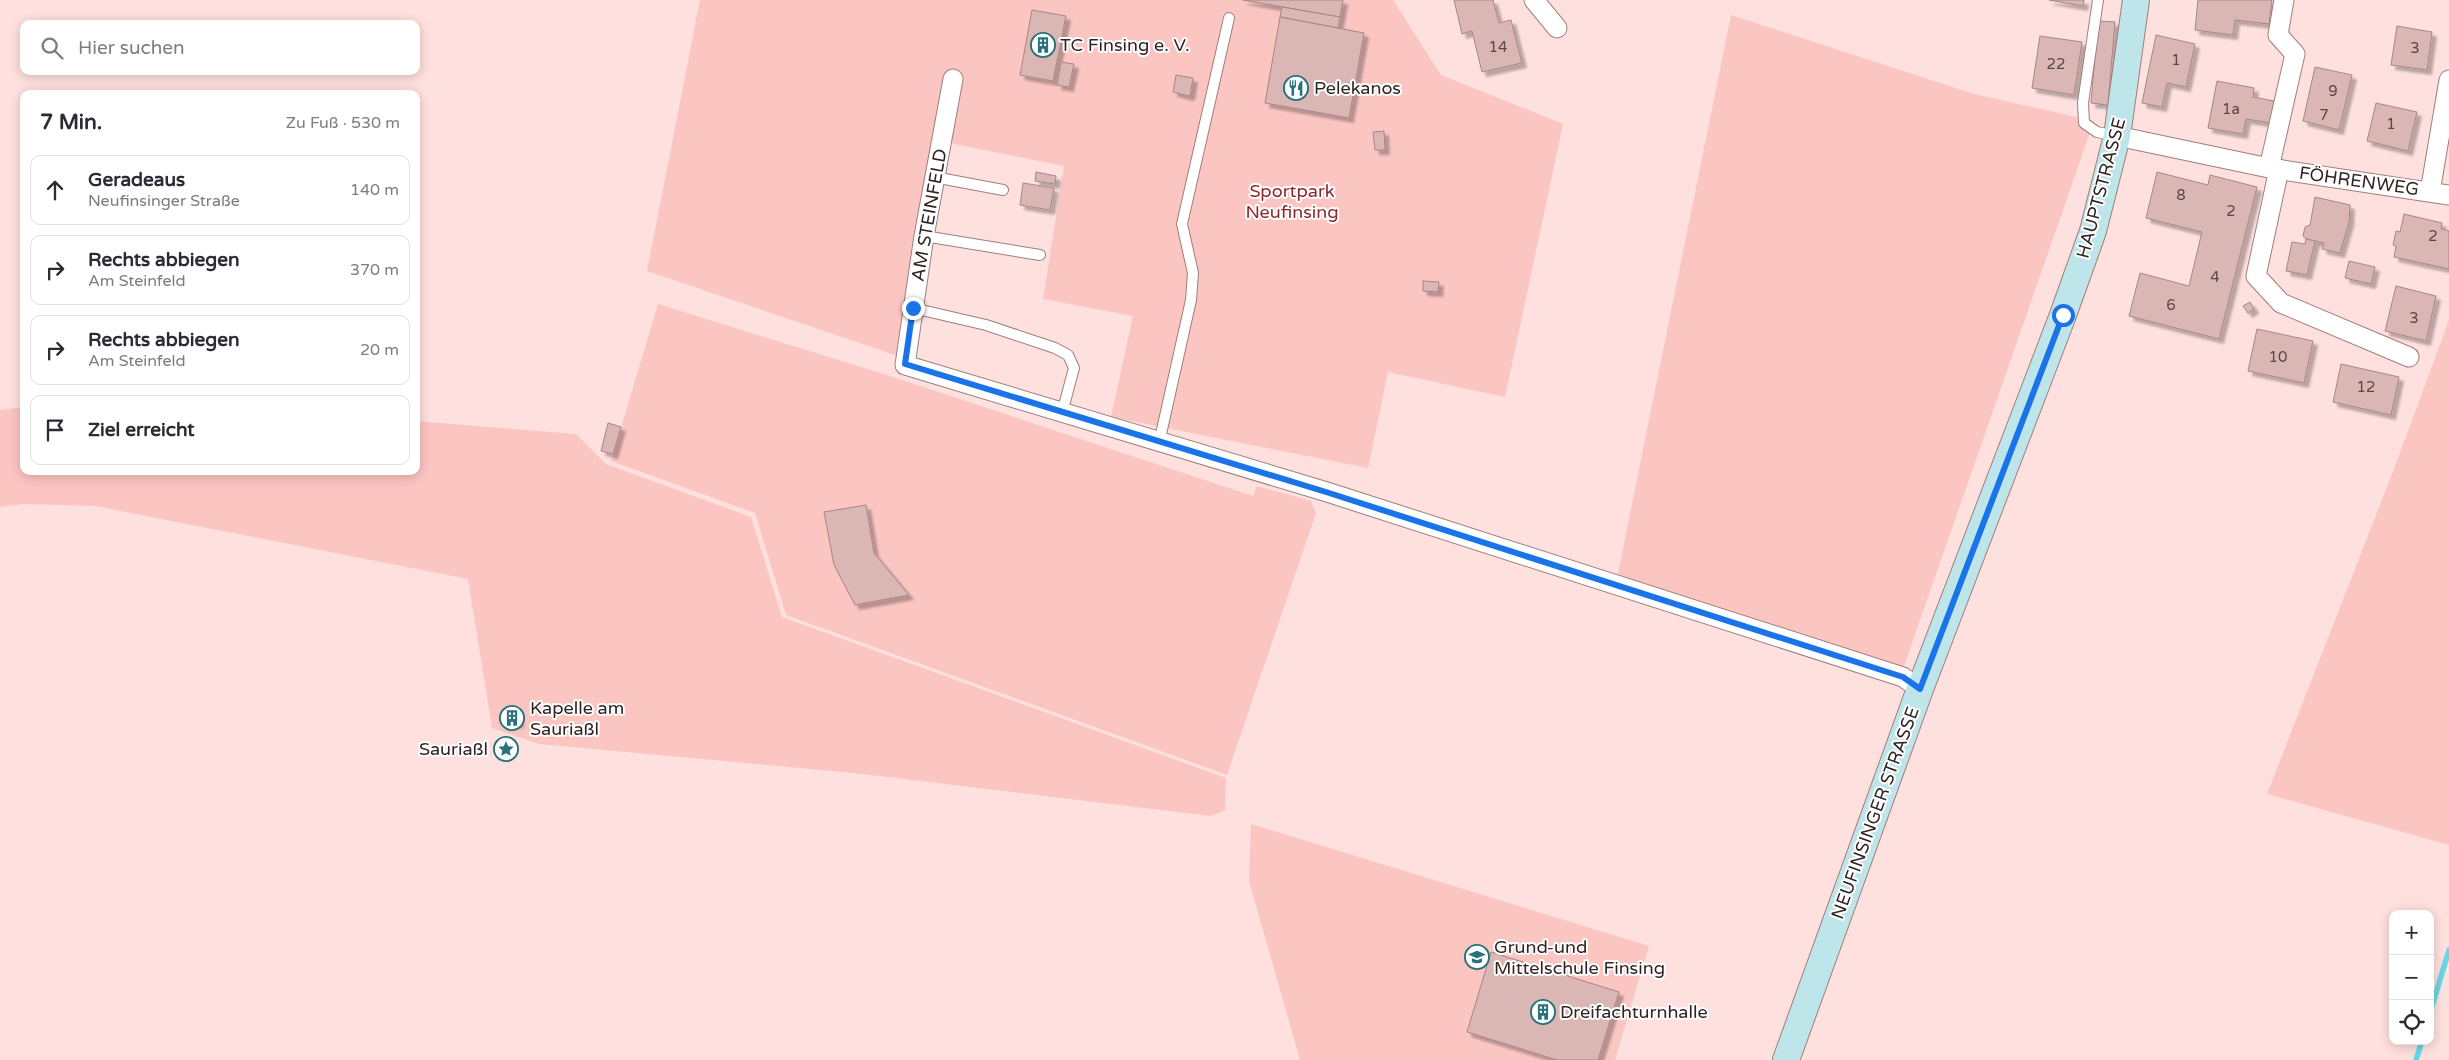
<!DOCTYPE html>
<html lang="de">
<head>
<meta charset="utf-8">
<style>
  :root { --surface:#fff; --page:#f7f7f7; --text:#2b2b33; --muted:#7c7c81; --line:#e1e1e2 }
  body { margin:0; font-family:"Varela Round",sans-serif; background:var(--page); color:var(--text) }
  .controls { position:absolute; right:15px; bottom:15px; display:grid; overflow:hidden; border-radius:10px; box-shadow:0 2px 12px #0003 }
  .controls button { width:45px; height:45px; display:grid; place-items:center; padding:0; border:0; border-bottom:1px solid var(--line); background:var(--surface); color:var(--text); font:25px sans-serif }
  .stop { position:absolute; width:15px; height:15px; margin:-11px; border:4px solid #1a73e8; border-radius:50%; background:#fff }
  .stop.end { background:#1a73e8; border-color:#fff; box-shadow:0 1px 5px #0008 }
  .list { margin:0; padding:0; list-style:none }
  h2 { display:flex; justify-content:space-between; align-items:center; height:65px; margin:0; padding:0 20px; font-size:21px }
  h2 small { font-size:16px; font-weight:400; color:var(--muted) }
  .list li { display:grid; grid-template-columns:32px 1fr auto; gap:15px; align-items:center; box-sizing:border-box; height:70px; margin:0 10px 10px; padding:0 10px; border:1px solid var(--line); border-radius:10px }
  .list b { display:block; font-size:19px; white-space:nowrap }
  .list p { margin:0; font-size:16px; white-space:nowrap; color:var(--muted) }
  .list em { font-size:16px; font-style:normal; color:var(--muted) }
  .icon { flex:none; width:28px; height:28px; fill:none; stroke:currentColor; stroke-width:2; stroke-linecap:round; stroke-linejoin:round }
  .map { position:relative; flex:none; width:2449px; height:1060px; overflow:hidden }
  .search { position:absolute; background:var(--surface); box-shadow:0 2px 12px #0003; left:20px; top:20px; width:400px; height:55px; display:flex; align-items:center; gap:12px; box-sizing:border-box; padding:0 18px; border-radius:10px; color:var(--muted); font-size:19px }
  .panel { position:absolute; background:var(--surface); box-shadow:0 2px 12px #0003; left:20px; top:90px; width:400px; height:385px; border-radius:10px }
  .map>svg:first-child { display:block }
</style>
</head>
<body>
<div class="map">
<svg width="2449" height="1060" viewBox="0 0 2449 1060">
  <defs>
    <filter id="shadow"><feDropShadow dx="4.5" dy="4.5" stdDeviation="1" flood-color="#0004"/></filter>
  </defs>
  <rect width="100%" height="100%" fill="#fee0de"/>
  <g fill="#fbc5c2">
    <polygon points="700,0 1393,0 1441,75 1563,124 1505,397 1388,372 1368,468 1111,417 1133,316 1043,299 1064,166 935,140 898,356 647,271"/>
    <polygon points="1731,15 1974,94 2094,121 1903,669 1617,578"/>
    <polygon points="658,304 893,377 1253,496 1257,486 1311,501 1316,513 1227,775 786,615 755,513 611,461"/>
    <polygon points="2449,320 2449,845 2267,794 2394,469"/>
    <polygon points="24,407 24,471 416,471 416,421 576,434 606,464 751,517 782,617 1226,778 1225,810 1211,816 854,773 539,744 492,728 468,579 95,506 24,504 0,507 0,410"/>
    <polygon points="1251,824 1649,946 1615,1060 1300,1060 1249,881"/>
  </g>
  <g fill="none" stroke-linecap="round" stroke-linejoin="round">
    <g stroke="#6ad6e4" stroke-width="5.5">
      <polyline points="2430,1013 2449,950"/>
      <polyline points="2416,1060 2422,1041"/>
    </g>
  </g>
  <g fill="#dab6b4" stroke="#a88684" filter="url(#shadow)">
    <polygon points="1243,0 1343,0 1340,17"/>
    <polygon points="1454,0 1493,0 1499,23 1511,20 1522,63 1482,72 1472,31 1462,34"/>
    <polygon points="2049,0 2084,0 2083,6"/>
    <polygon points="2198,0 2272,0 2269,24 2235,20 2233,35 2195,30"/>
    <polygon points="1282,7 1340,17 1338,28 1280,17"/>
    <polygon points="1032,10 1066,16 1053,81 1020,75"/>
    <polygon points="1280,17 1364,33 1349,118 1265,103"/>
    <polygon points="2098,21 2115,22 2108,105 2091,103"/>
    <polygon points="2397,26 2432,32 2427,70 2391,65"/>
    <polygon points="2156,35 2195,44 2186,87 2167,83 2162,107 2142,103"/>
    <polygon points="2040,36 2082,42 2074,95 2032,88"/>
    <polygon points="1061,62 1074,64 1069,87 1057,85"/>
    <polygon points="2315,67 2352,75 2339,130 2303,121"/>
    <polygon points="1176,75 1193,78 1190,96 1173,92"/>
    <polygon points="2217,81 2254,88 2253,97 2274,101 2271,123 2246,119 2243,134 2208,128"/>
    <polygon points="2376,103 2417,112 2408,151 2367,141"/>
    <polygon points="1384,131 1385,150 1375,150 1373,132"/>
    <polygon points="1036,172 1056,176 1055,184 1035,181"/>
    <polygon points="2157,172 2208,185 2210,175 2257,187 2219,339 2129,316 2140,273 2189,286 2202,232 2146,218"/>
    <polygon points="1023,183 1054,188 1050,210 1020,205"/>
    <polygon points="2315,197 2350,205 2349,222 2340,253 2322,249 2324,243 2306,239 2303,236 2305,227 2310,225"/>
    <polygon points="2404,214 2442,223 2441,229 2449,231 2449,269 2394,257 2396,246 2393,245 2396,231 2400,232"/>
    <polygon points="2306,239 2315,241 2307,275 2286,271 2292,242 2305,244"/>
    <polygon points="2349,261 2375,267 2371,284 2345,278"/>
    <polygon points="1423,281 1439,282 1438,292 1423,291"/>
    <polygon points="2396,286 2436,296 2426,341 2385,331"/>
    <polygon points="2250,302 2254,309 2248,313 2243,306"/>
    <polygon points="2257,329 2313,341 2304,383 2248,371"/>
    <polygon points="2341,364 2399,377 2391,415 2333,402"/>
    <polygon points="608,423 621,427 613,454 601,451"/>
    <polygon points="866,505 874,553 909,595 855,605 834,565 824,512"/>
    <polygon points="505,712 518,712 519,723 505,723"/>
    <polygon points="1491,952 1619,992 1598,1060 1557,1060 1467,1032"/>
  </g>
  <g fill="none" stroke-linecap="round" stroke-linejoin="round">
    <defs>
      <g id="lane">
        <polyline points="2098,0 2083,103 2084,123 2097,132 2116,136"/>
        <polyline points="934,177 1003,190"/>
        <polyline points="924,236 1040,255"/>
        <polyline points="913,308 986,325 1055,348 1068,355 1074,368 1062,413"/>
        <polyline points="1159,443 1191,300 1193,273 1182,224 1229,18"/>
      </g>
      <g id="street">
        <polyline points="1534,0 1557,28"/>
        <polyline points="953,79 924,236 905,365 1327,492 1903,677 1920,689"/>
        <polyline points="2117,136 2269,168 2449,195"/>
        <polyline points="2269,168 2295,54 2278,35 2284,0"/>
        <polyline points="2279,169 2256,276 2281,303 2409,357"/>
        <polyline points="2430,192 2449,80"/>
      </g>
      <polyline id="secondary" points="1786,1060 1920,689 2063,315 2093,231 2117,136 2136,0"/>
    </defs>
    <use href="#lane" stroke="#9f7e7b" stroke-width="12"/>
    <use href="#street" stroke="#9f7e7b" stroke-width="21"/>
    <use href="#secondary" stroke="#9f7e7b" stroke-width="28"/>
    <use href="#lane" stroke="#fff" stroke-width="10"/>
    <use href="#street" stroke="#fff" stroke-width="19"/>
    <use href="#secondary" stroke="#bde5ea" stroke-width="26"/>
  </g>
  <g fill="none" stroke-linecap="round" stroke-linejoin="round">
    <polyline stroke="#1a73e8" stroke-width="6" points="913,308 905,364 1326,492 1903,677 1920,689 2063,315"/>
  </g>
  <defs>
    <symbol id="building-ring" viewBox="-11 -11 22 22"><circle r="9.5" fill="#fff" stroke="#29727b" stroke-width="1.5"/><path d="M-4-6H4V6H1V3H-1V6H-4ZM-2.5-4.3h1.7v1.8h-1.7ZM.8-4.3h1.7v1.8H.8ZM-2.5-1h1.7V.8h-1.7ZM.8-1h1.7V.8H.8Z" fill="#29727b"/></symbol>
    <symbol id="restaurant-ring" viewBox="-11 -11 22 22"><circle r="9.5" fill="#fff" stroke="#29727b" stroke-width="1.5"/><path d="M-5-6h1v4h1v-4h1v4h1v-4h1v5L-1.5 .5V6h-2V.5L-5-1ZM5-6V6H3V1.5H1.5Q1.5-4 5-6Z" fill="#29727b"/></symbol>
    <symbol id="sight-ring" viewBox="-11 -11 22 22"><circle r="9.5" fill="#fff" stroke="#29727b" stroke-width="1.5"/><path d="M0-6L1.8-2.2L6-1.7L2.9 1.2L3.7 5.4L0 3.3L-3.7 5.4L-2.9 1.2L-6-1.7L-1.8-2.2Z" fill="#29727b"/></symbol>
    <symbol id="school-ring" viewBox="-11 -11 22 22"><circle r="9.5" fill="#fff" stroke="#29727b" stroke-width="1.5"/><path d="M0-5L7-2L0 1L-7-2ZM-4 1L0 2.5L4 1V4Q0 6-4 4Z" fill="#29727b"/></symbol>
  </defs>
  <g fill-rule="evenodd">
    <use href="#building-ring" x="1029" y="31" width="28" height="28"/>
    <use href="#restaurant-ring" x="1282" y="74" width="28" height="28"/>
    <use href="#building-ring" x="498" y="704" width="28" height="28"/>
    <use href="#sight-ring" x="492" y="735" width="28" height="28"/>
    <use href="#school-ring" x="1463" y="943" width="28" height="28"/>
    <use href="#building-ring" x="1529" y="998" width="28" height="28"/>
  </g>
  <g text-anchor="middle" stroke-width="4" stroke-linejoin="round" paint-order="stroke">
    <g font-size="15" fill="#5a4846">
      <text x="1498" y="52">14</text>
      <text x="2415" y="53">3</text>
      <text x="2176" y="65">1</text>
      <text x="2056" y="69">22</text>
      <text x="2333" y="96">9</text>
      <text x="2231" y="114">1a</text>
      <text x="2324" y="120">7</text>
      <text x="2391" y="129">1</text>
      <text x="2181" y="200">8</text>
      <text x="2231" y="216">2</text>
      <text x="2433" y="241">2</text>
      <text x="2215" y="282">4</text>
      <text x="2171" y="310">6</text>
      <text x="2414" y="323">3</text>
      <text x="2278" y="362">10</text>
      <text x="2366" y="392">12</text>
    </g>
    <g font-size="18" fill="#302322" stroke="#fff" text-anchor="start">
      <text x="1060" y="51">TC Finsing e. V.</text>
      <text x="1314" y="94">Pelekanos</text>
      <text x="530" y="714">Kapelle am<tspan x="530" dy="21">Sauriaßl</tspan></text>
      <text x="488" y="755" text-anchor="end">Sauriaßl</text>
      <text x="1494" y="953">Grund-und<tspan x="1494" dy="21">Mittelschule Finsing</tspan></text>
      <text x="1560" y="1018">Dreifachturnhalle</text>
    </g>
    <g font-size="18" fill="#302322" stroke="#fff">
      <text transform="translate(2359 181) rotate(8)" y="6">FÖHRENWEG</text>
      <text transform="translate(2101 188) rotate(-75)" y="6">HAUPTSTRASSE</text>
      <text transform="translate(929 215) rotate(-80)" y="6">AM STEINFELD</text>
      <text transform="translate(1875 813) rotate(-70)" y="6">NEUFINSINGER STRASSE</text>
    </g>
    <g font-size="18" fill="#8a292c" stroke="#fff">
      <text x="1292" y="197">Sportpark<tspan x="1292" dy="21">Neufinsing</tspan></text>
    </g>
  </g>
</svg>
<div class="controls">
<button>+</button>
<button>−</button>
<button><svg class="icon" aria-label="locate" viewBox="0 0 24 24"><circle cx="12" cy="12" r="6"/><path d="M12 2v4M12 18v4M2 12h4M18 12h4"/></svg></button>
</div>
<div class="stop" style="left:2063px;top:315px"></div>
<div class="stop end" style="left:913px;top:308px"></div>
<div class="search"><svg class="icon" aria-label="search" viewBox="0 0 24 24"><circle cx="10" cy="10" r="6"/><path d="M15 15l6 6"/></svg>Hier suchen</div>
<section class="panel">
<h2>7 Min.<small>Zu Fuß · 530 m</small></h2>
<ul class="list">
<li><svg class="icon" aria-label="ahead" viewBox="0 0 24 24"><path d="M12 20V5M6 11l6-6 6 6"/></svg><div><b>Geradeaus</b><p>Neufinsinger Straße</p></div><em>140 m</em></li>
<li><svg class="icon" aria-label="right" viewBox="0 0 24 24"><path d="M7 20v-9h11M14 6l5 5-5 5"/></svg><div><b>Rechts abbiegen</b><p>Am Steinfeld</p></div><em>370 m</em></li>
<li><svg class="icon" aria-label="right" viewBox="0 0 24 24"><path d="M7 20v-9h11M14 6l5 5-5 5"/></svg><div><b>Rechts abbiegen</b><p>Am Steinfeld</p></div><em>20 m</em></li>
<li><svg class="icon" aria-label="arrive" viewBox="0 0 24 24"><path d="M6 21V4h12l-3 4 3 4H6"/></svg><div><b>Ziel erreicht</b></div></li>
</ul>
</section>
</div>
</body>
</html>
